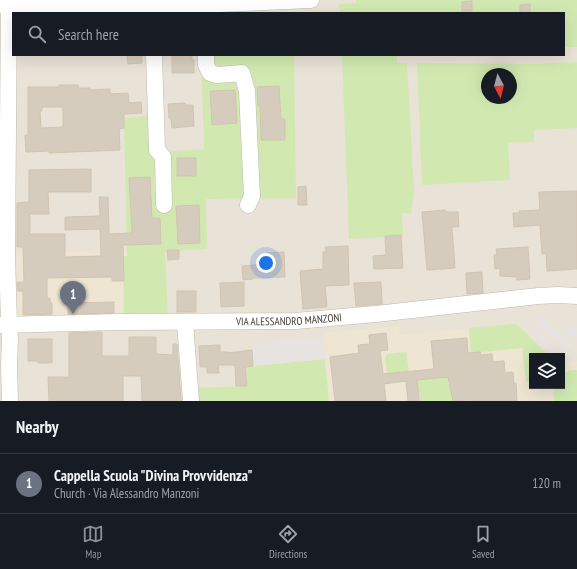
<!DOCTYPE html>
<html lang="en">
<head>
<meta charset="utf-8">
<style>
  :root { --surface:#171b24; --page:#20242c; --text:#f1f3f6; --muted:#9ea1a6; --line:#363941; --accent:#8c9099 }
  body { margin:0; font-family:"PT Sans Narrow",sans-serif; background:var(--page); color:var(--text) }
  .controls { position:absolute; right:12px; bottom:12px; display:grid; overflow:hidden; border-radius:0px; box-shadow:0 4px 16px #0002 }
  .controls button { width:36px; height:36px; display:grid; place-items:center; padding:0; border:0; border-bottom:1px solid var(--line); background:var(--surface); color:var(--text); font:20px sans-serif }
  .compass { position:absolute; left:481px; top:68px; width:36px; height:36px; border-radius:50%; background:var(--surface); box-shadow:0 4px 16px #0002; rotate:173deg }
  .you { position:absolute; left:266px; top:263px; width:14px; height:14px; margin:-10px; border:3px solid #fff; border-radius:50%; background:#1a73e8; box-shadow:0 0 0 6px #1a73e833 }
  .badge { display:grid; place-items:center; width:26px; height:26px; border-radius:50%; background:var(--accent); color:#fff; font-size:13px; font-weight:700 }
  .pin { position:absolute; translate:-50% -33px; filter:drop-shadow(0 1px 2px #0008) }
  .pin::after { content:''; position:absolute; top:21px; width:14px; height:12px; background:inherit; clip-path:polygon(0 0,100% 0,50% 100%) }
  .list { margin:0; padding:0; list-style:none }
  h2 { display:flex; justify-content:space-between; align-items:center; height:52px; margin:0; padding:0 16px; font-size:17px }
  h2 small { font-size:13px; font-weight:400; color:var(--muted) }
  .list li { display:grid; grid-template-columns:26px 1fr auto; gap:12px; align-items:center; box-sizing:border-box; height:60px; padding:0 16px; border-top:1px solid var(--line) }
  .list b { display:block; font-size:15px; white-space:nowrap }
  .list p { margin:0; font-size:13px; white-space:nowrap; color:var(--muted) }
  .list em { font-size:13px; font-style:normal; color:var(--muted) }
  .icon { flex:none; width:22px; height:22px; fill:none; stroke:currentColor; stroke-width:2; stroke-linecap:round; stroke-linejoin:round }
  .map { position:relative; flex:none; width:577px; height:401px; overflow:hidden }
  .search { position:absolute; background:var(--surface); box-shadow:0 4px 16px #0002; left:12px; right:12px; top:12px; height:44px; display:flex; align-items:center; gap:10px; box-sizing:border-box; padding:0 14px; border-radius:0px; color:var(--muted); font-size:15px }
  .sheet { height:112px; background:var(--surface) }
  nav { display:flex; justify-content:space-around; align-items:center; box-sizing:border-box; height:56px; border-top:1px solid var(--line); background:var(--surface); font-size:11px; color:var(--muted) }
  nav a { display:grid; justify-items:center; gap:2px }
  nav .on { color:var(--accent) }
  .map>svg:first-child { display:block }
</style>
</head>
<body>
<div class="map">
<svg width="577" height="401" viewBox="0 0 577 401">
  <rect width="100%" height="100%" fill="#f4f1e8"/>
  <path fill="#e9e2d6" fill-rule="evenodd" d="M0,0H577V401H0ZM13,13H564V55H13ZM487,74H511V98H487ZM532,356H562V386H532Z"/>
  <g fill="#eee5d2">
    <polygon points="165,250 168,316 17,323 17,253"/>
    <polygon points="512,324 518,325 549,356 532,356 532,386 562,386 562,362 577,361 577,401 386,401 381,354 369,355 359,353 330,357 335,401 197,401 196,388 247,386 245,367 325,359 322,333 399,326 400,335"/>
  </g>
  <g fill="#d1e9b1" fill-rule="evenodd">
    <polygon points="356,0 577,0 577,47 564,47 564,13 357,13 357,12 340,13 339,4 356,3"/>
    <polygon points="201,55 294,55 296,198 206,199 207,249 165,251 168,316 124,316 123,256 127,256 124,118 154,116 164,152 204,149"/>
    <polygon points="342,55 397,55 397,63 407,63 414,191 411,213 402,213 403,236 349,239"/>
    <path d="M577,62V128L534,130V142L508,143L510,180L422,185L417,63L534,64ZM487,74H511V98H487Z"/>
    <polygon points="512,324 518,325 549,356 532,356 532,381 526,382 522,348 471,353 469,328"/>
    <polygon points="406,352 409,371 387,374 385,357 387,354"/>
    <polygon points="325,359 329,401 197,401 196,388 247,386 245,367"/>
    <polygon points="572,370 577,370 577,401 554,401 553,386 562,386 562,373"/>
    <polygon points="448,377 453,401 419,401 417,380"/>
  </g>
  <g fill="#e6e3e0">
    <polygon points="545,318 577,348 566,350 534,319"/>
    <polygon points="568,326 577,329 577,337 565,333"/>
    <polygon points="535,329 544,337 543,339 560,356 554,356 540,342 541,341 532,332"/>
    <polygon points="323,337 325,359 253,366 251,344"/>
  </g>
  <g fill="#d6ccbe" stroke="#d1c4b1" fill-rule="evenodd">
    <polygon points="472,1 472,11 462,11 462,2"/>
    <polygon points="530,4 530,13 520,13 520,5"/>
    <polygon points="127,55 142,55 142,63 128,64"/>
    <polygon points="172,55 192,55 192,60 194,60 194,73 172,73"/>
    <path d="M59,85H78V88H90V90L110,89V94L128,93L129,103L141,102L142,113L124,114V128L119,129L120,150L49,153V151L26,152L25,135H28V87H59ZM42,107H63V127L41,128L40,111H42Z"/>
    <polygon points="279,86 281,119 285,119 285,140 261,140 260,106 258,106 257,87"/>
    <polygon points="235,90 237,123 212,125 210,91"/>
    <polygon points="185,103 186,105 193,105 194,126 172,128 171,119 169,118 168,104"/>
    <rect x="177" y="158" width="19" height="18"/>
    <polygon points="91,169 91,192 48,192 49,214 30,214 30,234 65,234 65,257 101,256 100,229 65,230 65,217 100,216 99,197 108,197 109,234 132,233 129,178 150,177 152,218 160,218 161,244 123,245 124,281 112,281 112,277 47,278 47,299 50,298 50,303 52,303 52,314 23,315 23,291 18,291 17,282 24,282 23,247 17,247 17,203 29,202 29,170"/>
    <polygon points="306,186 307,205 298,205 298,187"/>
    <polygon points="577,191 577,269 547,271 546,253 542,254 540,225 514,227 513,213 520,213 519,211 540,210 539,192"/>
    <polygon points="199,205 200,243 178,244 176,206"/>
    <polygon points="445,210 446,212 458,212 459,227 452,227 455,268 427,270 422,212"/>
    <polygon points="401,235 403,268 374,269 373,256 386,255 385,236"/>
    <polygon points="348,246 349,285 325,286 327,307 303,309 300,271 323,269 323,252 326,252 325,247"/>
    <polygon points="528,247 530,279 517,280 517,277 500,276 500,268 495,269 494,255 497,255 496,249"/>
    <polygon points="167,250 179,250 179,259 168,260"/>
    <polygon points="284,252 285,277 253,278 253,279 243,280 242,266 267,264 267,253"/>
    <polygon points="482,272 483,293 467,294 466,273"/>
    <polygon points="244,282 244,306 221,307 220,283"/>
    <polygon points="381,282 382,304 356,306 354,283"/>
    <rect x="177" y="291" width="19" height="21"/>
    <polygon points="114,302 114,313 68,314 68,303"/>
    <polygon points="102,332 102,356 129,356 129,337 156,337 156,354 173,355 173,344 177,344 181,401 142,401 141,376 123,376 123,401 49,401 48,377 69,377 69,333"/>
    <polygon points="386,333 388,350 380,351 383,374 434,369 431,341 467,338 468,353 480,352 481,355 492,354 493,362 504,361 505,373 513,372 514,384 516,383 517,401 466,401 466,400 453,401 448,377 417,380 419,401 408,401 406,381 384,384 386,401 335,401 330,357 359,353 358,345 370,344 369,335"/>
    <polygon points="28,339 52,339 52,363 38,363 38,361 28,361"/>
    <polygon points="220,345 220,352 228,352 228,353 252,350 253,366 245,367 247,386 236,386 235,365 218,365 219,373 207,373 207,367 200,367 199,346"/>
  </g>
  <g fill="none" stroke-linecap="round" stroke-linejoin="round">
    <defs>
      <g id="minor">
        <polyline points="9,0 7,255 9,325 10,338 9,367 10,401"/>
        <polyline points="0,5 196,5 311,0"/>
        <polyline points="154,55 157,150 163,157 164,205"/>
        <polyline points="206,55 206,65 210,73 217,75 242,73 247,91 252,196 248,205"/>
        <polyline points="185,323 191,401"/>
        <path id="s1" d="M0,325L118,322L296,321L376,314L538,296L558,295L577,296"/>
      </g>
    </defs>
    <use href="#minor" stroke="#c0b8ab" stroke-width="17"/>
    <use href="#minor" stroke="#fff" stroke-width="16"/>
  </g>
  <g text-anchor="middle" stroke-width="3" stroke-linejoin="round" paint-order="stroke">
    <g font-size="11" fill="#484137" stroke="#fff">
      <text dy="4" stroke="none"><textPath href="#s1" startOffset="289">VIA ALESSANDRO MANZONI</textPath></text>
    </g>
  </g>
</svg>
<div class="controls">
<button><svg class="icon" aria-label="layers" viewBox="0 0 24 24"><path d="M12 4l9 5-9 5-9-5zM3 14l9 5 9-5"/></svg></button>
</div>
<svg class="compass" viewBox="-18 -18 36 36"><path d="M0-13l5 13h-10z" fill="#e53935"/><path d="M0 13l5-13h-10z" fill="#9ea1a6"/></svg>
<div class="you"></div>
<div class="pin badge" style="left:73px;top:314px;background:#6b7280">1</div>
<div class="search"><svg class="icon" aria-label="search" viewBox="0 0 24 24"><circle cx="10" cy="10" r="6"/><path d="M15 15l6 6"/></svg>Search here</div>
</div>
<section class="sheet">
<h2>Nearby<small></small></h2>
<ul class="list">
<li><span class="badge" style="background:#6b7280">1</span><div><b>Cappella Scuola &quot;Divina Provvidenza&quot;</b><p>Church · Via Alessandro Manzoni</p></div><em>120 m</em></li>
</ul>
</section>
<nav>
<a class="on"><svg class="icon" aria-label="map" viewBox="0 0 24 24"><path d="M3 6l6-2 6 2 6-2v14l-6 2-6-2-6 2zM9 4v14M15 6v14"/></svg>Map</a>
<a><svg class="icon" aria-label="directions" viewBox="0 0 24 24"><path d="M12 3l9 9-9 9-9-9zM9 14v-3h6M13 9l2 2-2 2"/></svg>Directions</a>
<a><svg class="icon" aria-label="saved" viewBox="0 0 24 24"><path d="M7 4h10v16l-5-4-5 4z"/></svg>Saved</a>
</nav>
</body>
</html>
